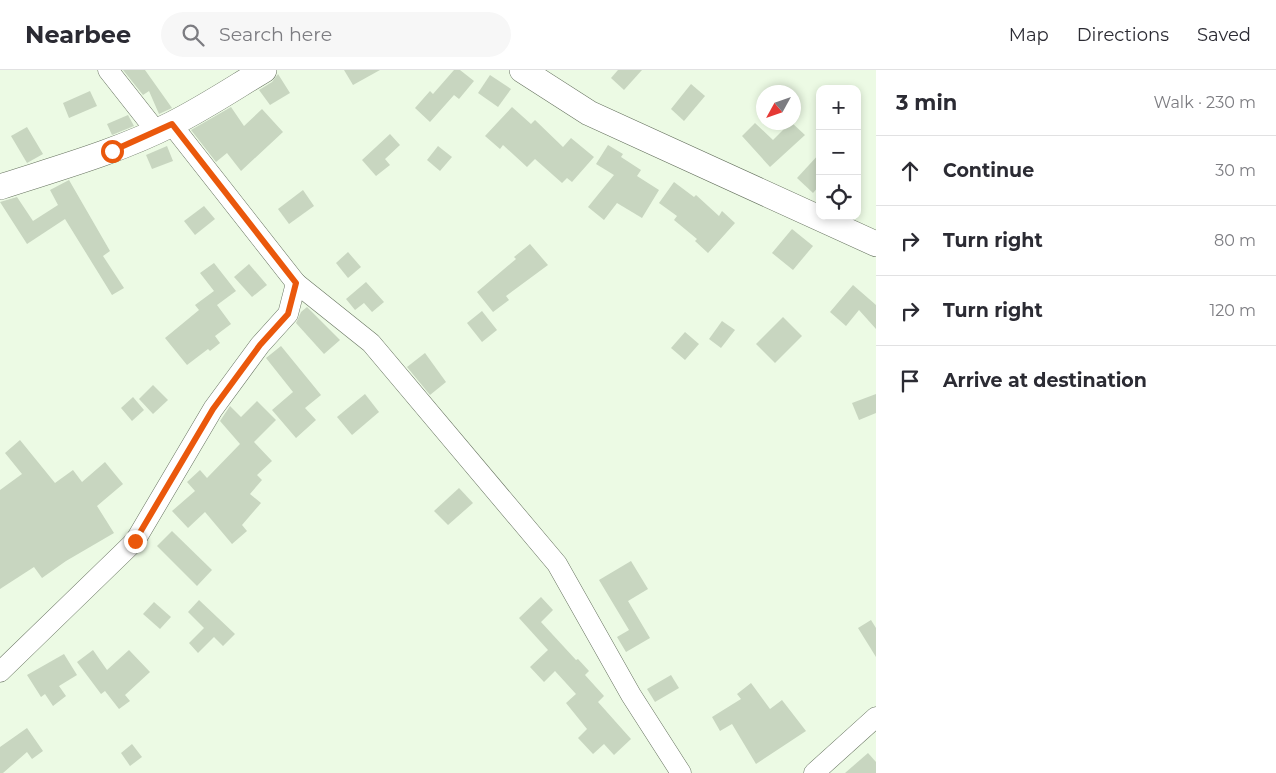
<!DOCTYPE html>
<html lang="en">
<head>
<meta charset="utf-8">
<style>
  :root { --surface:#fff; --page:#f7f7f7; --text:#2b2b33; --muted:#7c7c81; --line:#e1e1e2 }
  body { margin:0; font-family:Montserrat,sans-serif; background:var(--page); color:var(--text) }
  .controls { position:absolute; right:15px; top:15px; display:grid; overflow:hidden; border-radius:10px; box-shadow:0 2px 8px #0003 }
  .controls button { width:45px; height:45px; display:grid; place-items:center; padding:0; border:0; border-bottom:1px solid var(--line); background:var(--surface); color:var(--text); font:25px sans-serif }
  .compass { position:absolute; left:756px; top:15px; width:45px; height:45px; border-radius:50%; background:var(--surface); box-shadow:0 2px 8px #0003; rotate:230deg }
  .stop { position:absolute; width:15px; height:15px; margin:-11px; border:4px solid #ea580c; border-radius:50%; background:#fff }
  .stop.end { background:#ea580c; border-color:#fff; box-shadow:0 1px 5px #0008 }
  .list { margin:0; padding:0; list-style:none }
  h2 { display:flex; justify-content:space-between; align-items:center; height:65px; margin:0; padding:0 20px; font-size:21px }
  h2 small { font-size:16px; font-weight:400; color:var(--muted) }
  .list li { display:grid; grid-template-columns:32px 1fr auto; gap:15px; align-items:center; box-sizing:border-box; height:70px; padding:0 20px; border-top:1px solid var(--line) }
  .list b { display:block; font-size:19px; white-space:nowrap }
  .list em { font-size:16px; font-style:normal; color:var(--muted) }
  .icon { flex:none; width:28px; height:28px; fill:none; stroke:currentColor; stroke-width:2; stroke-linecap:round; stroke-linejoin:round }
  .map { position:relative; flex:none; width:876px; height:703px; overflow:hidden }
  header { display:flex; align-items:center; gap:30px; box-sizing:border-box; height:70px; padding:0 25px; background:var(--surface); border-bottom:1px solid var(--line) }
  header strong { font-size:24px }
  nav { display:flex; gap:28px; margin-inline-start:auto; font-size:18px }
  .search { width:350px; height:45px; background:var(--page); display:flex; align-items:center; gap:12px; box-sizing:border-box; padding:0 18px; border-radius:28px; color:var(--muted); font-size:19px }
  main { display:flex }
  aside { flex:1; background:var(--surface) }
  .map>svg:first-child { display:block }
</style>
</head>
<body>
<header>
<strong>Nearbee</strong>
<div class="search"><svg class="icon" aria-label="search" viewBox="0 0 24 24"><circle cx="10" cy="10" r="6"/><path d="M15 15l6 6"/></svg>Search here</div>
<nav><a>Map</a><a>Directions</a><a>Saved</a></nav>
</header>
<main>
<div class="map">
<svg width="876" height="703" viewBox="0 0 876 703">
  <rect width="100%" height="100%" fill="#ecfae4"/>
  <g fill="#c8d6c0">
    <polygon points="123,0 145,0 172,38 159,44 149,21 143,25"/>
    <polygon points="344,0 380,0 353,15"/>
    <polygon points="454,0 460,0 474,11 459,29 454,25 430,52 415,38 430,21 433,24"/>
    <polygon points="618,0 642,0 624,20 611,8"/>
    <polygon points="278,4 290,23 270,35 259,20 272,12"/>
    <polygon points="490,5 511,19 498,37 478,23"/>
    <polygon points="691,14 705,26 684,51 671,39"/>
    <polygon points="90,21 97,36 69,48 63,33"/>
    <polygon points="231,37 244,56 262,39 283,62 241,101 227,83 216,92 191,60"/>
    <polygon points="512,37 531,54 535,50 563,77 571,68 594,87 572,112 567,108 562,113 535,89 527,97 503,75 500,79 485,66"/>
    <polygon points="128,45 134,56 112,65 107,54"/>
    <polygon points="791,52 805,65 770,97 742,66 755,53 773,70"/>
    <polygon points="27,57 43,84 27,93 11,66"/>
    <polygon points="390,64 400,75 385,89 390,95 376,106 362,90"/>
    <polygon points="608,75 623,84 621,87 641,100 637,106 659,120 642,148 617,133 604,150 588,137 614,105 596,94"/>
    <polygon points="167,76 173,91 152,99 146,85"/>
    <polygon points="438,76 452,87 440,101 427,90"/>
    <polygon points="820,83 820,115 813,123 797,108"/>
    <polygon points="69,110 110,181 103,186 124,218 112,225 65,149 27,174 0,132 17,127 33,151 58,135 50,120"/>
    <polygon points="674,112 694,127 696,125 719,146 722,141 735,153 708,183 695,171 697,169 674,150 677,146 659,133"/>
    <polygon points="303,120 314,136 289,154 278,139"/>
    <polygon points="204,136 215,149 195,165 184,151"/>
    <polygon points="792,159 813,176 793,200 772,183"/>
    <polygon points="530,174 548,195 506,226 509,230 493,242 477,222 516,189 514,187"/>
    <polygon points="348,182 361,197 348,208 336,193"/>
    <polygon points="214,193 236,221 217,235 231,254 215,266 220,273 210,281 208,279 187,295 165,268 199,240 195,235 214,221 200,203"/>
    <polygon points="249,194 267,215 252,227 234,207"/>
    <polygon points="366,212 384,232 372,242 364,233 355,240 346,229"/>
    <polygon points="853,215 876,235 876,259 859,240 846,256 830,242"/>
    <polygon points="307,237 340,270 324,284 296,253 301,242"/>
    <polygon points="482,241 497,260 482,272 467,253"/>
    <polygon points="783,247 802,266 775,293 756,274"/>
    <polygon points="722,251 735,260 721,278 709,269"/>
    <polygon points="685,262 699,274 685,290 671,278"/>
    <polygon points="281,276 321,325 305,338 316,350 296,368 272,340 293,322 266,288"/>
    <polygon points="425,283 446,312 430,325 407,297"/>
    <polygon points="153,315 168,330 153,344 139,329"/>
    <polygon points="365,324 379,342 352,365 337,347"/>
    <polygon points="876,324 876,343 859,350 852,333"/>
    <polygon points="133,327 144,340 132,351 121,338"/>
    <polygon points="257,331 276,350 254,372 272,391 257,405 262,410 250,424 261,433 242,455 247,461 232,474 205,442 188,458 172,441 195,421 187,412 200,400 207,408 240,374 220,351 230,336 241,347"/>
    <polygon points="20,370 55,413 73,400 82,412 105,392 123,414 97,436 114,463 66,491 42,508 34,497 0,519 0,420 22,404 5,383"/>
    <polygon points="459,418 473,433 448,455 434,441"/>
    <polygon points="172,461 212,500 197,516 157,476"/>
    <polygon points="631,491 648,519 628,531 650,568 626,582 617,567 629,560 599,510"/>
    <polygon points="541,527 553,540 541,552 576,590 578,589 589,601 585,605 604,626 598,632 631,669 614,685 604,674 593,684 578,668 587,659 566,633 576,624 555,601 544,612 530,597 548,580 519,548"/>
    <polygon points="199,530 235,564 223,576 214,567 198,583 189,573 204,558 188,542"/>
    <polygon points="154,532 171,547 160,559 143,544"/>
    <polygon points="871,550 876,558 876,587 858,558"/>
    <polygon points="93,580 107,600 129,580 150,602 125,625 130,631 119,639 105,621 101,624 77,592"/>
    <polygon points="64,584 77,605 59,616 66,626 53,636 45,624 41,627 27,605"/>
    <polygon points="671,605 679,618 655,632 647,619"/>
    <polygon points="751,613 770,639 782,630 806,661 756,694 732,654 720,661 712,647 741,629 737,624"/>
    <polygon points="27,658 43,681 32,689 27,682 3,703 0,703 0,677"/>
    <polygon points="132,674 142,687 130,696 121,683"/>
    <polygon points="868,683 876,692 876,703 845,703"/>
  </g>
  <g fill="none" stroke-linecap="round" stroke-linejoin="round">
    <defs>
      <g id="minor">
        <polyline points="108,0 156,61"/>
        <polyline points="296,213 371,273 557,494 631,625 681,703"/>
        <polyline points="0,602 135,471 213,339 260,275 288,244 296,213 172,55"/>
        <polyline points="814,703 876,647"/>
      </g>
      <g id="tertiary">
        <polyline points="522,0 589,43 876,174"/>
        <path d="M0,117C58,98 117,82 172,54C204,38 234,18 264,0"/>
      </g>
    </defs>
    <use href="#minor" stroke="#66725f" stroke-width="21"/>
    <use href="#tertiary" stroke="#66725f" stroke-width="26"/>
    <use href="#minor" stroke="#fff" stroke-width="20"/>
    <use href="#tertiary" stroke="#fff" stroke-width="25"/>
  </g>
  <g fill="none" stroke-linecap="round" stroke-linejoin="round">
    <polyline stroke="#ea580c" stroke-width="6" points="112,81 172,54 296,213 288,244 260,275 213,339 135,471"/>
  </g>
</svg>
<div class="controls">
<button>+</button>
<button>−</button>
<button><svg class="icon" aria-label="locate" viewBox="0 0 24 24"><circle cx="12" cy="12" r="6"/><path d="M12 2v4M12 18v4M2 12h4M18 12h4"/></svg></button>
</div>
<svg class="compass" viewBox="-18 -18 36 36"><path d="M0-13l5 13h-10z" fill="#e53935"/><path d="M0 13l5-13h-10z" fill="#7c7c81"/></svg>
<div class="stop" style="left:112px;top:81px"></div>
<div class="stop end" style="left:135px;top:471px"></div>
</div>
<aside>
<h2>3 min<small>Walk · 230 m</small></h2>
<ul class="list">
<li><svg class="icon" aria-label="ahead" viewBox="0 0 24 24"><path d="M12 20V5M6 11l6-6 6 6"/></svg><div><b>Continue</b></div><em>30 m</em></li>
<li><svg class="icon" aria-label="right" viewBox="0 0 24 24"><path d="M7 20v-9h11M14 6l5 5-5 5"/></svg><div><b>Turn right</b></div><em>80 m</em></li>
<li><svg class="icon" aria-label="right" viewBox="0 0 24 24"><path d="M7 20v-9h11M14 6l5 5-5 5"/></svg><div><b>Turn right</b></div><em>120 m</em></li>
<li><svg class="icon" aria-label="arrive" viewBox="0 0 24 24"><path d="M6 21V4h12l-3 4 3 4H6"/></svg><div><b>Arrive at destination</b></div></li>
</ul>
</aside>
</main>
</body>
</html>
